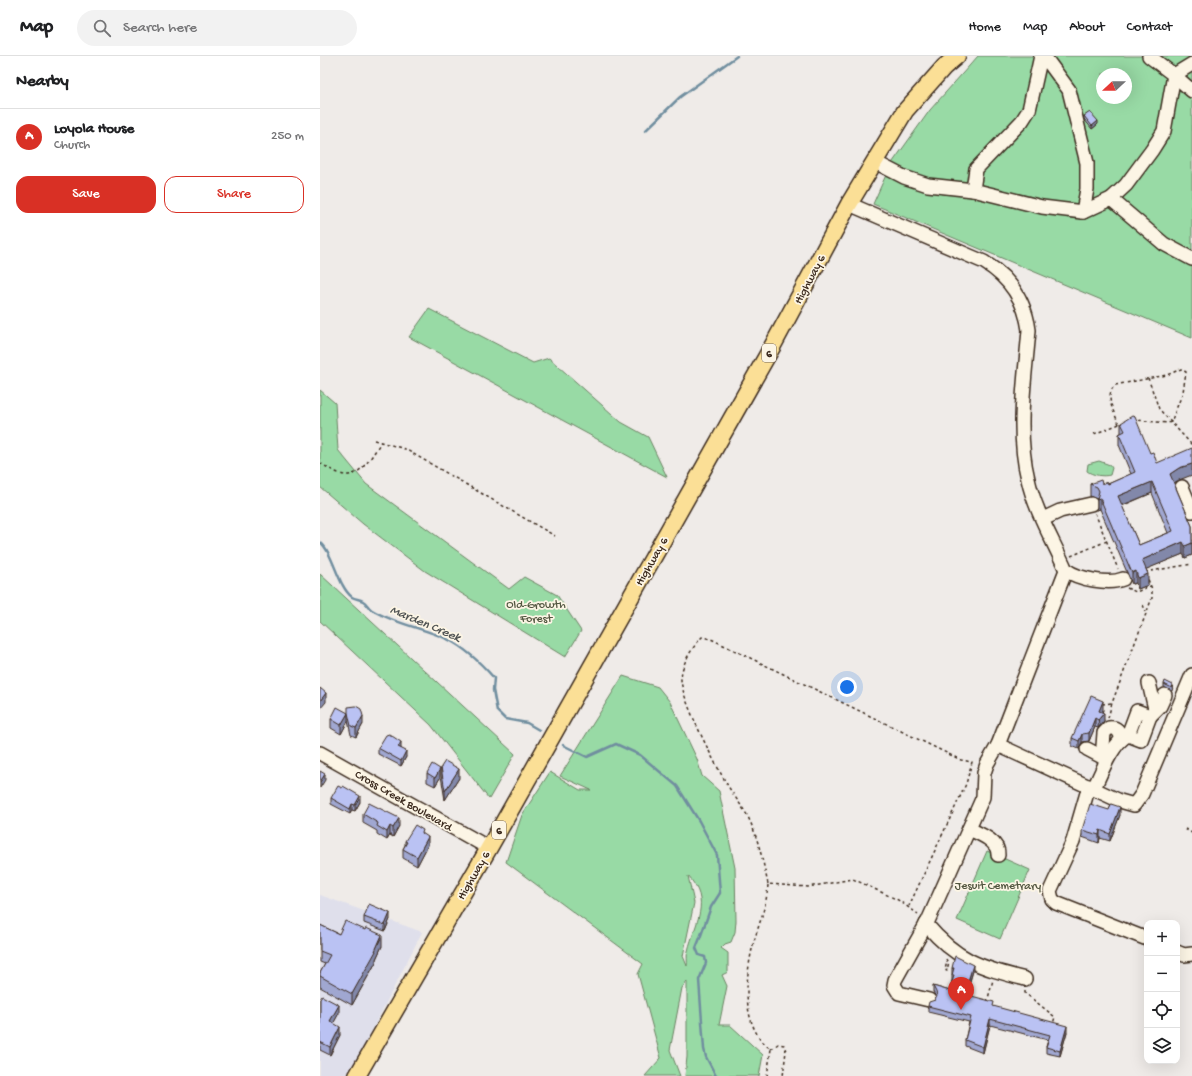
<!DOCTYPE html>
<html lang="en">
<head>
<meta charset="utf-8">
<style>
  :root { --surface:#fff; --page:#f2f2f2; --text:#202124; --muted:#757577; --line:#e0e0e0; --accent:#d93025 }
  body { margin:0; font-family:"Gochi Hand",sans-serif; background:var(--page); color:var(--text) }
  .controls { position:absolute; right:12px; bottom:12px; display:grid; overflow:hidden; border-radius:8px; box-shadow:0 4px 16px #0002 }
  .controls button { width:36px; height:36px; display:grid; place-items:center; padding:0; border:0; border-bottom:1px solid var(--line); background:var(--surface); color:var(--text); font:20px sans-serif }
  .compass { position:absolute; left:776px; top:12px; width:36px; height:36px; border-radius:50%; background:var(--surface); box-shadow:0 4px 16px #0002; rotate:248deg }
  .you { position:absolute; left:527px; top:631px; width:14px; height:14px; margin:-10px; border:3px solid #fff; border-radius:50%; background:#1a73e8; box-shadow:0 0 0 6px #1a73e833 }
  .badge { display:grid; place-items:center; width:26px; height:26px; border-radius:50%; background:var(--accent); color:#fff; font-size:13px; font-weight:700 }
  .pin { position:absolute; translate:-50% -33px; filter:drop-shadow(0 1px 2px #0008) }
  .pin::after { content:''; position:absolute; top:21px; width:14px; height:12px; background:inherit; clip-path:polygon(0 0,100% 0,50% 100%) }
  .list { margin:0; padding:0; list-style:none }
  h2 { display:flex; justify-content:space-between; align-items:center; height:52px; margin:0; padding:0 16px; font-size:17px }
  h2 small { font-size:13px; font-weight:400; color:var(--muted) }
  .list li { display:grid; grid-template-columns:26px 1fr auto; gap:12px; align-items:center; box-sizing:border-box; height:56px; padding:0 16px; border-top:1px solid var(--line) }
  .list b { display:block; font-size:15px; white-space:nowrap }
  .list p { margin:0; font-size:13px; white-space:nowrap; color:var(--muted) }
  .list em { font-size:13px; font-style:normal; color:var(--muted) }
  .actions { display:flex; gap:8px; padding:12px 16px }
  .actions a { flex:1; padding:9px 0; border:1px solid var(--accent); border-radius:12px; text-align:center; font-size:14px; color:var(--accent) }
  .actions .main { background:var(--accent); color:#fff }
  .icon { flex:none; width:22px; height:22px; fill:none; stroke:currentColor; stroke-width:2; stroke-linecap:round; stroke-linejoin:round }
  .map { position:relative; flex:none; width:872px; height:1020px; overflow:hidden }
  header { display:flex; align-items:center; gap:24px; box-sizing:border-box; height:56px; padding:0 20px; background:var(--surface); border-bottom:1px solid var(--line) }
  header strong { font-size:19px }
  nav { display:flex; gap:22px; margin-inline-start:auto; font-size:14px }
  .search { width:280px; height:36px; background:var(--page); display:flex; align-items:center; gap:10px; box-sizing:border-box; padding:0 14px; border-radius:22px; color:var(--muted); font-size:15px }
  main { display:flex }
  aside { flex:1; background:var(--surface) }
  .map>svg:first-child { display:block }
</style>
</head>
<body>
<header>
<strong>Map</strong>
<div class="search"><svg class="icon" aria-label="search" viewBox="0 0 24 24"><circle cx="10" cy="10" r="6"/><path d="M15 15l6 6"/></svg>Search here</div>
<nav><a>Home</a><a>Map</a><a>About</a><a>Contact</a></nav>
</header>
<main>
<aside>
<h2>Nearby<small></small></h2>
<ul class="list">
<li><span class="badge">A</span><div><b>Loyola House</b><p>Church</p></div><em>250 m</em></li>
</ul>
<div class="actions"><a class="main">Save</a><a>Share</a></div>
</aside>
<div class="map">
<svg width="872" height="1020" viewBox="0 0 872 1020">
  <rect width="100%" height="100%" fill="#efebe8"/>
  <filter id="ink" filterUnits="userSpaceOnUse"><feTurbulence type="fractalNoise" baseFrequency=".025" numOctaves="2"/><feDisplacementMap in="SourceGraphic" scale="8" xChannelSelector="R" yChannelSelector="G"/><feConvolveMatrix kernelMatrix="1 2 1 2 8 2 1 2 1" color-interpolation-filters="sRGB"/></filter>
  <g filter="url(#ink)">
    <polygon fill="#dfdfeb" points="0,839 102,876 29,1020 0,1020"/>
    <g fill="#98daa5" stroke="#6a8262" fill-rule="evenodd">
      <path d="M658,0H872V282L553,148L570,110L610,54ZM782,18H806V42H782Z"/>
      <polygon points="109,253 213,307 229,302 301,366 328,381 347,421 89,281"/>
      <polygon points="0,334 15,347 18,394 46,428 189,533 204,521 237,539 261,575 245,601 105,515 43,468 0,431"/>
      <path d="M779,405L790,409L792,412L790,419C783,421 772,419 767,415L768,408Z"/>
      <polygon points="0,518 195,698 169,743 111,669 0,565"/>
      <path d="M303,620L338,631L350,646L377,703L382,720L399,735L415,812L416,865L415,876L411,886L405,888L401,892L408,897V916L402,919L407,930L399,969H410L443,999L439,1020H365L367,1001V925L362,932L350,994L360,1020H325L341,1002L318,918L323,908L186,806L202,759L230,716L260,734H271L240,720ZM368,820C392,846 375,866 368,895C366,900 368,906 367,910L363,900L374,847Z"/>
      <polygon points="667,795 710,814 680,883 637,864"/>
    </g>
    <g fill="none" stroke-linecap="round" stroke-linejoin="round">
      <g stroke="#708e9f" stroke-width="2.5">
        <polyline points="325,75 360,41 417,0"/>
        <path d="M0,486C13,496 18,531 32,541C35,543 40,543 43,545C47,547 48,552 52,554C75,568 103,572 127,583C145,592 160,606 174,622L173,634L177,655L185,663L207,667L219,674"/>
        <polyline points="243,689 267,701 296,688 320,699 357,730 379,765 397,799 400,837 391,851 380,882 376,892 379,899 385,901 386,907 379,924 384,993 386,1001 396,1020"/>
      </g>
      <defs>
        <g id="minor">
          <polyline points="724,0 749,34 767,107 767,133 763,156"/>
          <polyline points="872,8 854,19 872,35"/>
          <polyline points="555,106 584,121 608,129 653,134 722,151 763,156 791,143 806,129 832,94 844,75 854,19 829,0"/>
          <polyline points="653,134 656,113 702,65 709,54 721,0"/>
          <polyline points="791,143 844,188 872,203"/>
          <path d="M529,148L664,206C690,222 705,244 709,274C705,323 696,375 708,423C715,455 733,484 746,514L678,689L667,708L664,717L663,741L608,865L575,924L574,929L579,937L609,944"/>
          <polyline points="862,431 872,455"/>
          <polyline points="723,463 740,455 771,448"/>
          <path d="M746,514C758,523 789,529 803,523"/>
          <polyline points="829,627 835,653"/>
          <polyline points="831,659 840,650 845,639"/>
          <polyline points="678,689 800,745 814,749 822,738 872,619"/>
          <polyline points="767,693 786,703"/>
          <polyline points="0,697 169,792"/>
          <path d="M786,703L783,690L784,677L789,672C797,671 799,675 802,682"/>
          <polyline points="769,730 753,785 730,835 732,843 736,847 827,883"/>
          <path d="M774,732C781,717 793,686 808,679L817,655L830,660L821,684L808,679"/>
          <path d="M649,773C660,778 679,785 678,799"/>
          <path d="M606,868C637,905 660,911 705,923"/>
          <polyline points="857,896 864,899 872,898"/>
        </g>
        <polyline id="major" points="37,1020 169,792 452,291 529,148 585,55 624,11 637,0"/>
      </defs>
      <use href="#minor" stroke="#3b2a1e" stroke-width="16"/>
      <use href="#major" stroke="#3b2a1e" stroke-width="19"/>
      <g stroke="#3b2a1e" stroke-width="1.5" stroke-dasharray="3 3" stroke-linecap="butt">
        <polyline points="828,322 839,353 872,389"/>
        <path d="M799,368C794,356 784,340 795,329L847,319L861,313L866,316L863,336L851,366L848,367L816,364"/>
        <polyline points="774,378 802,367"/>
        <polyline points="54,384 85,393 235,480"/>
        <path d="M0,407C7,411 17,418 25,419C41,421 54,397 61,386"/>
        <polyline points="775,457 798,513"/>
        <polyline points="751,500 787,485"/>
        <polyline points="825,516 872,508"/>
        <polyline points="807,532 816,536 831,530"/>
        <polyline points="823,549 826,556"/>
        <polyline points="782,648 792,647"/>
        <polyline points="788,662 792,647 832,542 832,533 827,521"/>
        <polyline points="865,773 872,777"/>
        <path d="M448,828C443,806 438,781 428,761C422,750 414,740 408,730C395,708 363,647 361,624C361,608 372,592 382,581L391,583L641,704L652,706L646,728L589,850"/>
        <polyline points="626,903 627,905 625,914 627,915 629,905"/>
        <polyline points="705,935 705,937 735,961 733,968"/>
        <polyline points="667,946 673,924"/>
        <polyline points="451,993 458,988 464,989 466,995 463,1020"/>
        <path d="M447,1020L451,993C421,972 425,925 432,893C437,872 447,851 448,828L488,831L533,823L578,844L598,858"/>
      </g>
      <use href="#minor" stroke="#fcf5e5" stroke-width="13"/>
      <use href="#major" stroke="#fbdf96" stroke-width="16"/>
    </g>
    <g fill="#a0a7d1" stroke="#3b2a1e" fill-rule="evenodd">
      <polygon points="764,60 778,68 772,73 764,63"/>
      <path d="M801,367L830,397L837,407L859,424L854,427L872,470V499L865,502L863,498L826,513L828,529L818,533L816,527L812,528L780,453L777,454V443L770,440V428H788L811,418L799,389V378L801,377ZM832,437L848,477L819,489L802,450Z"/>
      <polygon points="844,628 853,631 852,635 844,631"/>
      <polygon points="783,654 782,656 784,665 778,672 775,671 769,685 762,686 759,693 752,690 752,682"/>
      <polygon points="28,657 43,668 36,681 31,679 28,665 21,678 11,672 11,663"/>
      <polygon points="58,692 81,692 86,701 81,710 58,698"/>
      <polygon points="121,711 139,722 125,744 121,720"/>
      <polygon points="107,717 120,722 115,730 107,726"/>
      <polygon points="11,742 40,746 35,755 32,754 30,758 11,748"/>
      <polygon points="43,758 79,770 73,781 70,779 67,784 57,778 57,775 43,767"/>
      <polygon points="800,759 790,785 780,782 779,787 762,781 762,774"/>
      <polygon points="103,778 108,789 97,810 83,802 83,793 85,789 85,785"/>
      <polygon points="44,861 70,863 65,875 44,867"/>
      <polygon points="0,869 19,878 62,890 56,903 56,906 32,949 0,931 0,917 5,908 0,906"/>
      <polygon points="632,912 653,915 646,939 674,951 747,976 740,1000 726,997 726,991 728,984 670,969 663,997 645,990 645,984 649,966 608,956 608,950 615,944 616,941 613,936 613,930 630,935 632,924"/>
      <polygon points="0,943 19,957 13,967 20,979 10,999 0,994"/>
    </g>
    <g fill="#8288aa" stroke="#3b2a1e">
      <polygon points="778,65 778,68 772,73 772,70"/>
      <polygon points="872,408 872,419 859,424 850,429 850,418 859,412"/>
      <polygon points="832,426 832,437 798,451 798,440"/>
      <polygon points="780,442 780,453 777,454 777,443"/>
      <polygon points="863,486 863,498 822,515 822,504"/>
      <polygon points="872,487 872,499 865,502 865,490"/>
      <polygon points="816,515 816,527 812,528 812,517"/>
      <polygon points="828,518 828,529 818,533 818,522"/>
      <polygon points="6,637 6,646 0,653 0,645"/>
      <polygon points="783,645 783,654 780,662 784,657 784,665 778,672 779,655"/>
      <polygon points="28,657 28,665 21,678 21,669"/>
      <polygon points="43,660 43,668 36,681 36,672"/>
      <polygon points="775,662 775,671 769,685 769,677"/>
      <polygon points="762,678 762,686 759,693 759,685"/>
      <polygon points="81,686 81,692 78,696 78,691"/>
      <polygon points="86,695 86,701 81,710 81,705"/>
      <polygon points="120,713 120,722 115,730 115,722"/>
      <polygon points="139,713 139,722 125,744 125,735"/>
      <polygon points="5,718 5,724 0,732 0,726"/>
      <polygon points="40,740 40,746 35,755 35,749"/>
      <polygon points="32,748 32,754 30,758 30,753"/>
      <polygon points="800,751 800,759 790,785 790,778"/>
      <polygon points="79,762 79,770 73,781 73,772"/>
      <polygon points="70,770 70,779 67,784 67,776"/>
      <polygon points="780,774 780,782 779,787 779,779"/>
      <polygon points="108,781 108,789 97,810 97,801"/>
      <polygon points="70,857 70,863 65,875 65,869"/>
      <polygon points="62,879 62,890 56,903 56,906 32,949 32,938 55,895"/>
      <polygon points="653,909 653,915 644,944 644,938"/>
      <polygon points="19,949 19,957 10,974 10,965"/>
      <polygon points="670,963 670,969 663,997 663,991"/>
      <polygon points="747,970 747,976 740,1000 740,995"/>
      <polygon points="20,971 20,979 10,999 10,991"/>
    </g>
    <g fill="#bac2f3" stroke="#3b2a1e" fill-rule="evenodd">
      <polygon points="770,56 778,65 772,70 764,60"/>
      <path d="M812,360L815,361L830,397L833,396L837,407L872,392V408L859,412L850,418L872,470V487L865,490L863,486L822,504L828,518L818,522L816,515L812,517L780,442L777,443L779,435L777,431L770,428L781,424L782,428L787,426L788,428L815,416L799,378L805,375L801,367ZM832,426L853,475L819,489L798,440Z"/>
      <polygon points="845,625 853,629 852,632 844,628"/>
      <polygon points="0,632 6,637 0,645"/>
      <polygon points="771,640 783,645 779,655 784,657 778,664 775,662 769,677 762,678 759,685 752,682"/>
      <polygon points="36,650 41,653 43,660 36,672 31,670 28,657 21,669 11,663 17,651 28,657 28,651"/>
      <polygon points="69,678 81,686 78,691 86,695 81,705 58,692 66,679"/>
      <polygon points="125,705 139,713 125,735 121,711"/>
      <polygon points="112,708 120,713 115,722 107,717"/>
      <polygon points="0,715 5,718 0,726"/>
      <polygon points="18,730 22,732 23,730 40,740 35,749 32,748 30,753 11,742"/>
      <polygon points="49,747 79,762 73,772 70,770 67,776 57,770 58,767 43,758"/>
      <polygon points="770,748 789,754 791,748 800,751 790,778 780,774 779,779 762,774"/>
      <polygon points="95,769 103,774 102,777 108,781 97,801 83,793 87,786 85,785"/>
      <polygon points="49,848 70,857 65,869 44,861"/>
      <polygon points="25,865 45,874 46,872 62,879 55,895 56,895 32,938 0,920 0,917 10,899 0,895 0,869 19,878"/>
      <polygon points="635,900 653,909 644,938 674,946 673,950 747,970 740,995 726,991 730,979 670,963 663,991 645,984 651,961 608,950 609,946 615,944 617,940 616,936 613,930 630,935 634,919 632,919 634,912 632,912"/>
      <polygon points="2,940 19,949 10,965 20,971 10,991 0,986 0,943"/>
    </g>
  </g>
  <g text-anchor="middle" stroke-width="3.5" stroke-linejoin="round" paint-order="stroke">
    <g fill="#fcf5e5" stroke="#75675a" stroke-width="1">
      <rect x="442" y="288" width="14" height="18" rx="3"/>
      <rect x="172" y="765" width="14" height="18" rx="3"/>
    </g>
    <g font-size="11" font-weight="bold" fill="#3b2a1e">
      <text x="449" y="301">6</text>
      <text x="179" y="778">6</text>
    </g>
    <g font-size="12" fill="#3b2a1e" stroke="#fcf5e5">
      <text transform="translate(489 223) rotate(-62)" y="4">Highway 6</text>
      <text transform="translate(331 505) rotate(-60)" y="4">Highway 6</text>
      <text transform="translate(84 744) rotate(30)" y="4">Cross Creek Boulevard</text>
      <text transform="translate(153 819) rotate(-60)" y="4">Highway 6</text>
    </g>
    <g font-size="12" fill="#525640" stroke="#fcf5e5">
      <text x="216" y="552">Old-Growth<tspan x="216" dy="14">Forest</tspan></text>
      <text x="678" y="833">Jesuit Cemetrary</text>
    </g>
    <g font-size="13" font-style="italic" fill="#515454" stroke="#fcf5e5">
      <text transform="translate(106 566) rotate(23)" y="5">Marden Creek</text>
    </g>
  </g>
</svg>
<div class="controls">
<button>+</button>
<button>−</button>
<button><svg class="icon" aria-label="locate" viewBox="0 0 24 24"><circle cx="12" cy="12" r="6"/><path d="M12 2v4M12 18v4M2 12h4M18 12h4"/></svg></button>
<button><svg class="icon" aria-label="layers" viewBox="0 0 24 24"><path d="M12 4l9 5-9 5-9-5zM3 14l9 5 9-5"/></svg></button>
</div>
<svg class="compass" viewBox="-18 -18 36 36"><path d="M0-13l5 13h-10z" fill="#e53935"/><path d="M0 13l5-13h-10z" fill="#757577"/></svg>
<div class="you"></div>
<div class="pin badge" style="left:641px;top:954px">A</div>
</div>
</main>
</body>
</html>
